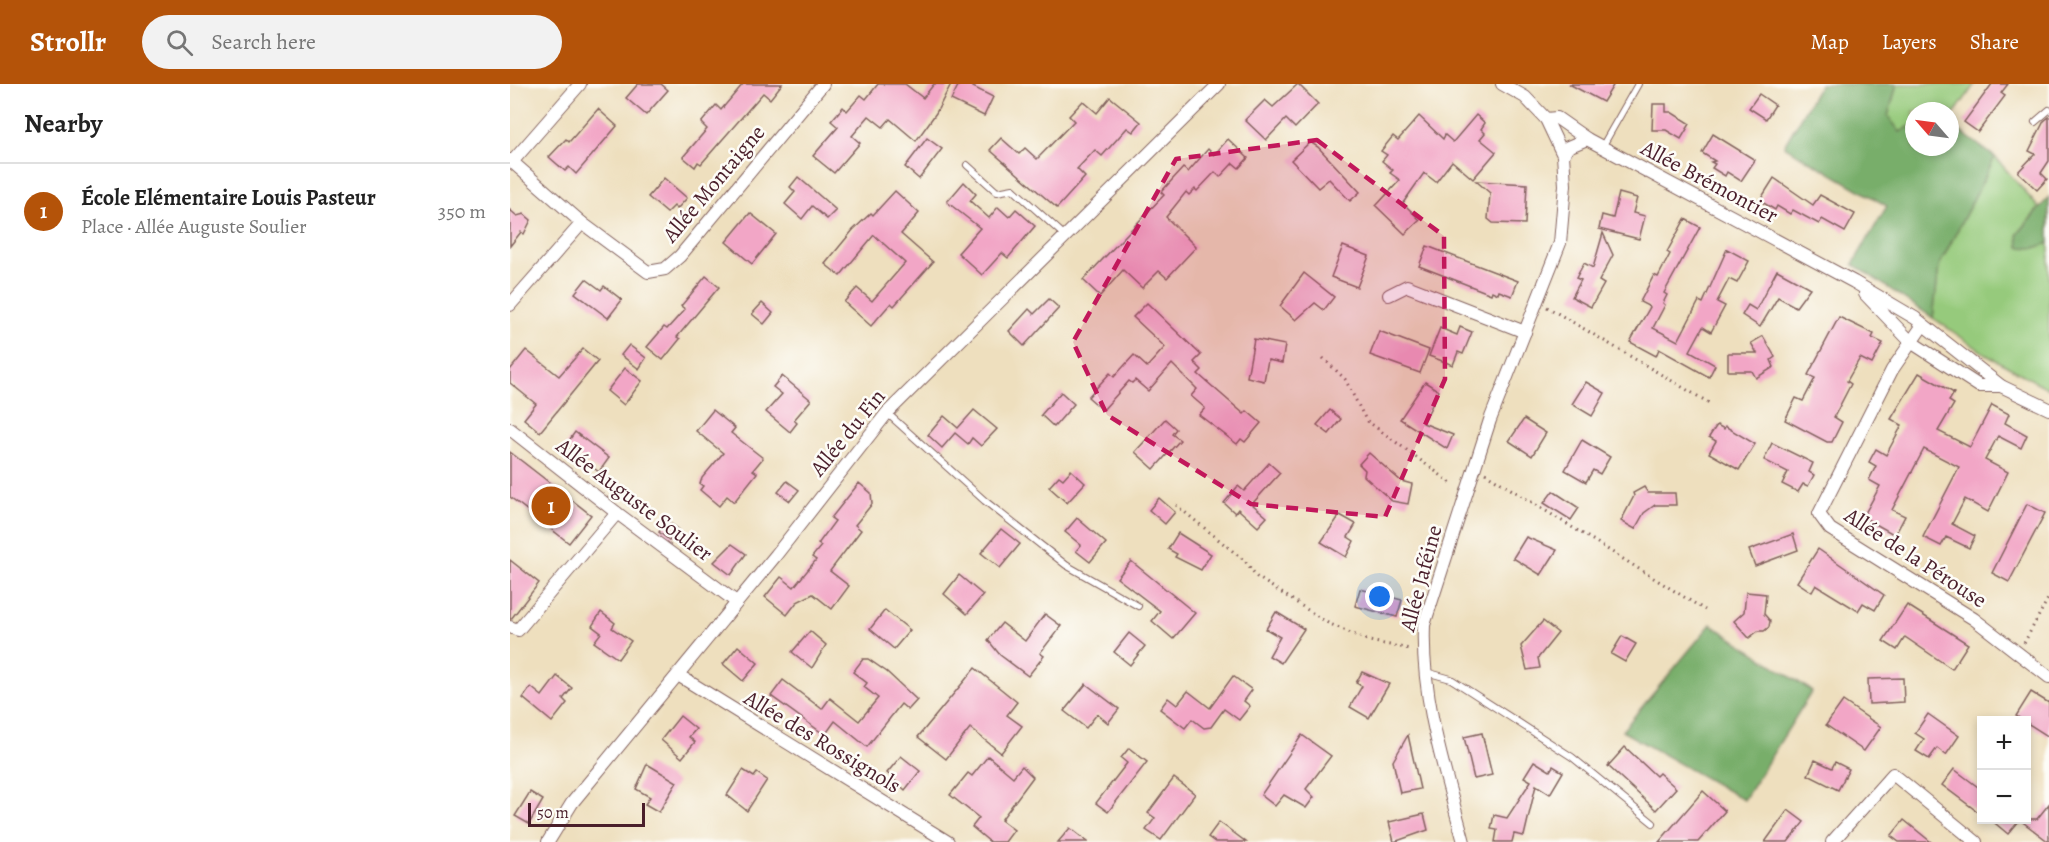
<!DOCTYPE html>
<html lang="en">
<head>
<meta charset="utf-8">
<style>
  :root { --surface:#fff; --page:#f2f2f2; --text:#222; --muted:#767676; --line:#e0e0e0; --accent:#b45309 }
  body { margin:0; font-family:Alegreya,serif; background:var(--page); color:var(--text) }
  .controls { position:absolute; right:18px; bottom:18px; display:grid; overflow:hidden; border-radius:0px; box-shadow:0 3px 9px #0003 }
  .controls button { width:54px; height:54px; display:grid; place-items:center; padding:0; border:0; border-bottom:2px solid var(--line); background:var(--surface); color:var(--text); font:30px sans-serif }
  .compass { position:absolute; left:1395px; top:18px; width:54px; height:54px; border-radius:50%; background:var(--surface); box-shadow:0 3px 9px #0003; rotate:298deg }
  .scale { position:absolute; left:18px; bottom:15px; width:117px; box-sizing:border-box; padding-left:6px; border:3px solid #4a1f2b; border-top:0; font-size:16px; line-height:21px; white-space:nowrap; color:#4a1f2b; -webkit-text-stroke:4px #fdfcf7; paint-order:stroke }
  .you { position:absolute; left:870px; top:513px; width:21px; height:21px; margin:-15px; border:4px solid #fff; border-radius:50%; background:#1a73e8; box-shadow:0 0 0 9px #1a73e833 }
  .badge { display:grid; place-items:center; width:39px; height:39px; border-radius:50%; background:var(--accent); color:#fff; font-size:20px; font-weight:700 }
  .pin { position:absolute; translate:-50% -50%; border:3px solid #fff; box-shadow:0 2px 6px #0006 }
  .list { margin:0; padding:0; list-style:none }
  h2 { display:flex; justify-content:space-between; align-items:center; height:78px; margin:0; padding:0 24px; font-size:26px }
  h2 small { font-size:20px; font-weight:400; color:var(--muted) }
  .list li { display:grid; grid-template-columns:39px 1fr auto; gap:18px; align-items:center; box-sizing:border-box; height:96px; padding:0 24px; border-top:2px solid var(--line) }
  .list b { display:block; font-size:22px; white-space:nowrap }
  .list p { margin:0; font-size:20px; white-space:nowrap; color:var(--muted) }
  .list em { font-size:20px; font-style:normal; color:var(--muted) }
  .icon { flex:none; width:33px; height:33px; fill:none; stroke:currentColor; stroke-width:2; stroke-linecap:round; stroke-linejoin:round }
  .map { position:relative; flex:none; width:1539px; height:758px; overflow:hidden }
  header { display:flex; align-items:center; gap:36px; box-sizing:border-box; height:84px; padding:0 30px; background:var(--accent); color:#fff }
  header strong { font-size:28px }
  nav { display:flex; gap:33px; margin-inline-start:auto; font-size:21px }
  .search { width:420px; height:54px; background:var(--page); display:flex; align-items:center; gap:15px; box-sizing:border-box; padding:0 21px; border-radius:33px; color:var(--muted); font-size:22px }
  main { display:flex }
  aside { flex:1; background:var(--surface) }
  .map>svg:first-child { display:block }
</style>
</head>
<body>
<header>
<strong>Strollr</strong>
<div class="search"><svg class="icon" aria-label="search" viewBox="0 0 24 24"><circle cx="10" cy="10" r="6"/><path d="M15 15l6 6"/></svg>Search here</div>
<nav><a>Map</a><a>Layers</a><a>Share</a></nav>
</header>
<main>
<aside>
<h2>Nearby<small></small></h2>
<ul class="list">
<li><span class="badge">1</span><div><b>École Elémentaire Louis Pasteur</b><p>Place · Allée Auguste Soulier</p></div><em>350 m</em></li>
</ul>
</aside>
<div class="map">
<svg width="1539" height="758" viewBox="0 0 1539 758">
  <rect width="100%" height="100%" fill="#fdfcf7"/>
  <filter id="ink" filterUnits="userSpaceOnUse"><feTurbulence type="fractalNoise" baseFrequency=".0167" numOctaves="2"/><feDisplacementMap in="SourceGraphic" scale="12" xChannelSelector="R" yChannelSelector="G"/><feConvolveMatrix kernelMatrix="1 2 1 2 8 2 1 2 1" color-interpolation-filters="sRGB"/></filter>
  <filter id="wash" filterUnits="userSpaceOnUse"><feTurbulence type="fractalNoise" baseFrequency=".008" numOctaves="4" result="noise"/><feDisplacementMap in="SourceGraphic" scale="24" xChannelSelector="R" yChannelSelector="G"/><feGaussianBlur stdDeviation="1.35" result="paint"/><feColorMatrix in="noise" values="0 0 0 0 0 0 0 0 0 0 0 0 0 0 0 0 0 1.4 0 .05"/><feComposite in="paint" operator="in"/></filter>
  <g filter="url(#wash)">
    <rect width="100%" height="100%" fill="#eedfbe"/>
    <g fill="#96ca7b" stroke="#707453" stroke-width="1.5">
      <polygon points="1387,0 1465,0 1440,36 1440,27 1404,27 1404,40 1389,49 1378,32"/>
      <polygon points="1485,73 1529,124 1508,150 1525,164 1539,159 1539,305 1480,273 1423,234 1429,182"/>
    </g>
    <g fill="#78ae6b" stroke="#61664b" stroke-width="1.5">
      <polygon points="1310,0 1387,0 1378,32 1390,48 1404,40 1404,63 1440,63 1440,40 1485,73 1429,182 1423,234 1343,180 1377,122 1274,62"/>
      <polygon points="1539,113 1539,159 1525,164 1509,163 1508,150"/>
      <polygon points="1201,540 1302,607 1234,716 1112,647"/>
    </g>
    <g id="blocks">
      <g fill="#f2a6c6">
        <polygon points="128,0 151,0 158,6 136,31 116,14"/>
        <polygon points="233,0 272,0 260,15 253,9 191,80 188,78 185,83 173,73 197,45 191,39 206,21 211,26"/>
        <polygon points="368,0 395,0 413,14 424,0 441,0 426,29 406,57 380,35 373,43 359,32 342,52 350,59 324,89 303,72 328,43 321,37 333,23 337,27 351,11 356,15"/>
        <polygon points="449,0 465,0 463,3 483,13 474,32 441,16"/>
        <polygon points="788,0 808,20 785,44 776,35 756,56 735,36 755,16 763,23"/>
        <polygon points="1059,0 1104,0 1093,18"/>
        <polygon points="1482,0 1498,0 1491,9 1495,12 1468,48 1454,38"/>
        <polygon points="1249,10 1265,21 1256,35 1239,24"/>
        <polygon points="600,13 631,38 623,48 617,44 592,72 585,66 567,85 575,93 547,124 480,66 491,54 509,70 515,64 527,75 564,37 559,32 573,17 587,29"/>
        <polygon points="1143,20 1156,20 1156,28 1161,28 1180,40 1171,55 1156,46 1142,46"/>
        <polygon points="88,25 107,42 66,90 59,83 55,87 39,73 56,55 59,58"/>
        <polygon points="966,31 975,39 971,45 975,49 970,55 986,68 963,95 942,77 926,98 914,89 893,119 910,136 895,150 866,122 890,96 880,89 883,86 872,77 877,71 871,67 883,52 888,56 909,32 933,55 935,51 943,58"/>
        <polygon points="1539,33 1539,77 1531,89 1537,95 1527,106 1508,88 1525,70 1519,67 1534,37"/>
        <polygon points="1203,50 1245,76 1231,97 1217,88 1215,92 1202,84 1205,80 1201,78 1205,77 1192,69"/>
        <polygon points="417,54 432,65 409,95 395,83"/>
        <polygon points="718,55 738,74 729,84 723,79 710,93 705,88 687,107 685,105 679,111 676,108 656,133 686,163 657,194 649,187 632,204 613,186 590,212 573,196 654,111 651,108 673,84 678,88 698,65 704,71"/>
        <polygon points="800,58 808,63 850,108 840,117 819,95 808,104 781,76"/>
        <polygon points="288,93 326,126 317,135 302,122 292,135 275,120 285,108 280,103"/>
        <polygon points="154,94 177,114 167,125 164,122 157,129 138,113"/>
        <polygon points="1264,94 1303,121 1310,111 1345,130 1335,148 1312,135 1309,140 1283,126 1280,130 1267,122 1265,126 1252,118 1252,113"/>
        <polygon points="966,97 1017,100 1015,140 983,139 978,135 980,109"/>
        <polygon points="454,98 466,110 460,117 479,134 488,123 499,133 506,125 525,142 498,174 492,169 472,191 448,169 470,144 437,118"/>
        <polygon points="385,107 409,129 391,150 423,178 384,222 381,219 361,242 334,218 347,204 362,217 395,179 364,151 330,192 315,180 343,146 361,129 363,131"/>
        <polygon points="1109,109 1127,114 1123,129 1135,132 1129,155 1089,145 1092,131 1103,134"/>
        <polygon points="0,126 7,132 14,130 21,136 14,150 11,148 0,162"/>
        <polygon points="240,129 266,150 242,180 216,158"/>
        <polygon points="1175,135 1190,143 1154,209 1157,211 1153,219 1155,221 1143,244 1168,257 1189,217 1193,219 1217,165 1239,177 1227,199 1219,195 1207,218 1215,222 1201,248 1193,243 1180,267 1205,281 1199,293 1149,265 1146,272 1120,258 1140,223 1130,218 1144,191 1148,193 1160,170 1157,168"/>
        <polygon points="1093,149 1103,171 1089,197 1094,200 1081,223 1062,213 1071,196 1066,194 1074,179 1083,184"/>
        <polygon points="833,162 859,172 847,203 821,193"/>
        <polygon points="917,162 1008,197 1002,212 989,207 988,210 982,207 981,210 909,182"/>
        <polygon points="1267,186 1300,204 1286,223 1268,213 1250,243 1232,231 1238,221 1246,226"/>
        <polygon points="794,189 824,213 814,226 805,219 786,236 770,222"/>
        <polygon points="196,192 209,203 167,253 170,255 153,276 137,263 154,243 157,245 175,225 171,222"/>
        <polygon points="76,195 91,206 94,202 112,216 98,234 65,209"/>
        <polygon points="539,215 549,224 514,262 499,247 519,225 524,230"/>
        <polygon points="252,219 263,229 254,240 242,230"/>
        <polygon points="637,219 691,271 684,278 692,286 688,290 734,330 737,327 751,339 735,358 731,355 727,360 689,331 695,324 681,312 687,305 662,280 638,307 625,296 622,299 619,297 593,326 578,313 600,289 604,293 624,271 637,283 655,263 623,233"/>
        <polygon points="1329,233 1364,250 1362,254 1373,259 1362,280 1350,274 1337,297 1341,300 1324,333 1332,338 1322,358 1317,358 1275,336 1286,314 1293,317 1305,294 1298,291"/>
        <polygon points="950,243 962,248 953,270 948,268 943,281 919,272 930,244 947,251"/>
        <polygon points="869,247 919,266 910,289 860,271"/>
        <polygon points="1253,252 1265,273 1261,276 1264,283 1246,294 1242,287 1218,287 1218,269 1247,269 1241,259"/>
        <polygon points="744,255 775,261 772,279 758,276 754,297 737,293"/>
        <polygon points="119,261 136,274 129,285 111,271"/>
        <polygon points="73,265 88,277 30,348 14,335 26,320 0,299 0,286 16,266 49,292"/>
        <polygon points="115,284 132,297 114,321 97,307"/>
        <polygon points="1409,289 1444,309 1439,317 1444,320 1428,347 1460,363 1482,321 1499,330 1495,339 1517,351 1511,364 1488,352 1475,376 1498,388 1478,428 1455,415 1442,440 1465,452 1459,464 1436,453 1431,462 1413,453 1449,383 1414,365 1382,426 1395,432 1385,451 1353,433 1370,402 1359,396 1366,382 1359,378 1366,365 1376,371 1392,341 1381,335"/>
        <polygon points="272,292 301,316 284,336 287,339 280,348 256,328 272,310 263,303"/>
        <polygon points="915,298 929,307 913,339 943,351 937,365 890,335"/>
        <polygon points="1076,298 1095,309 1082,332 1062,320"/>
        <polygon points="551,308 564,320 544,343 531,331"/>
        <polygon points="203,326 225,344 221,349 253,374 243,386 247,389 224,418 217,412 209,422 190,406 193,402 190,400 192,394 213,369 186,347"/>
        <polygon points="464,326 487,345 471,362 462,354 458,360 445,349 432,364 418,351 434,332 448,344"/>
        <polygon points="820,326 831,335 819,350 807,341"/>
        <polygon points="655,335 666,345 662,350 670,356 644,385 625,368"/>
        <polygon points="1014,335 1036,349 1022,372 999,357"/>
        <polygon points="1207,341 1214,345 1215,342 1245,360 1229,386 1199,369 1206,357 1199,353"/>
        <polygon points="65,348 99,374 89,388 55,362"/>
        <polygon points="1072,356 1100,373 1090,390 1083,386 1076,398 1055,386"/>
        <polygon points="1262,359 1303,379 1299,388 1304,391 1298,402 1293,400 1288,408 1272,400 1278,388 1254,376"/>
        <polygon points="0,368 81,431 59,459 0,413"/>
        <polygon points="859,369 891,397 902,400 898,420 882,417 854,392 855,386 849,380"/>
        <polygon points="759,379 770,389 742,420 757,433 748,443 728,425 725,429 714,419 728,402 734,407"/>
        <polygon points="561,386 575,399 557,419 539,403 549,392 553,395"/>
        <polygon points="277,397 289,406 280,417 268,408"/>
        <polygon points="349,399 361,409 362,420 345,441 351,446 320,487 339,502 322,525 303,510 287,518 277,531 255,513 271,493 284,503 306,476 302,473 311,462 308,460 325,437 321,434"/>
        <polygon points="1134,403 1138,409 1165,409 1166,421 1145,421 1134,429 1125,445 1111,437 1124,412 1123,409"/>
        <polygon points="1043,407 1069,424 1061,436 1034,419"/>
        <polygon points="649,414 665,428 655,440 639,426"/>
        <polygon points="1517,420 1535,429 1499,498 1482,489"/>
        <polygon points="830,431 846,440 838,453 844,457 836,473 811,458"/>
        <polygon points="567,434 596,459 580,478 566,467 571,461 555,448"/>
        <polygon points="157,437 168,445 160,457 149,448"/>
        <polygon points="491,445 510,460 490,484 471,469"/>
        <polygon points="668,449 701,470 691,486 665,473 667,470 658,465"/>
        <polygon points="1283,450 1288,466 1245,482 1239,466"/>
        <polygon points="1016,453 1047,466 1031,491 1003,474"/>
        <polygon points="222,460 236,470 221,491 204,478"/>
        <polygon points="1308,465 1374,511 1365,526 1353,519 1348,527 1306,501 1302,508 1287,498"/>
        <polygon points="0,476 29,499 1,535 0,535"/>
        <polygon points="621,477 685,529 663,555 642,537 650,527 607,494"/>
        <polygon points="449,491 473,511 457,530 434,510"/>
        <polygon points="850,505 892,516 887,533 845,522"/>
        <polygon points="1236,508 1256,510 1254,530 1260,537 1259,543 1254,547 1248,547 1239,554 1224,537 1234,528"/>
        <polygon points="1397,521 1458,560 1442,585 1395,553 1387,566 1373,557"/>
        <polygon points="375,526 400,546 384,565 360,545"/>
        <polygon points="91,528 105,539 102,544 121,557 108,575 84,558 91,549 82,542"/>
        <polygon points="766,528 794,545 771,579 759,572 770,553 756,545"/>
        <polygon points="535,530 551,542 530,569 534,572 518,592 490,571 478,556 492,539 515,557"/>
        <polygon points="1033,537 1048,549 1028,574 1030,584 1017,586 1011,562"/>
        <polygon points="300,547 316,561 302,584 282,568"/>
        <polygon points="619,549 635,562 620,581 604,568"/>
        <polygon points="1112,552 1126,560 1115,578 1101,570"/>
        <polygon points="228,562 248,579 233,597 213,580"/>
        <polygon points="353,575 358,575 377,588 407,616 398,626 391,620 357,663 325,637 315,651 261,612 273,596 312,625 320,614 349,637 368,614 354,603 357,599 343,588"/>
        <polygon points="465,584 507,618 497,631 512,642 491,669 460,644 436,675 408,653"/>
        <polygon points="852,588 879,600 859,634 840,623 852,602 846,599"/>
        <polygon points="47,592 62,604 53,615 57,619 42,638 13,614 21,603 32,612"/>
        <polygon points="723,592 742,606 734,617 740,622 729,636 714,625 701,643 694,644 682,635 675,644 650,625 658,614 667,621 678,607 700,624"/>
        <polygon points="1393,594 1394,618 1359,620 1358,595"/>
        <polygon points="576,600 609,625 598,639 587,630 576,644 554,627"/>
        <polygon points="1521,608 1539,619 1539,653 1506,632"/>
        <polygon points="1333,617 1371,643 1354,667 1316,641"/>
        <polygon points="1418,630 1449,652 1436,671 1427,664 1419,675 1406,667 1414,655 1405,649"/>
        <polygon points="170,632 186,645 179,653 185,658 172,674 151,656"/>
        <polygon points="972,649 982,691 964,695 954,653"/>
        <polygon points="792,651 821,672 796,705 804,713 796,724 774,711 765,722 751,711"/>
        <polygon points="898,651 910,705 890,709 883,677"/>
        <polygon points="1115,663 1146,692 1149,689 1166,704 1146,726 1098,682"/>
        <polygon points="619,664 637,678 598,728 586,719 617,679 611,674"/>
        <polygon points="391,672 410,687 395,706 377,689"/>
        <polygon points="478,672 503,693 512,682 523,693 491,736 504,746 495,758 480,758 462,743 469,734 440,711 458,689 462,692"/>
        <polygon points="1305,676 1322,684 1325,678 1339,685 1328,706 1298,691"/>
        <polygon points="1024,677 1040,687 1043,682 1053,688 1040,710 1026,701 1014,752 1004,750 1002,758 985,758 987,746 981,745 984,731 997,734 1021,697 1014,693"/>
        <polygon points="137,680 167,698 149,728 135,720 140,713 126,705"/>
        <polygon points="1444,685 1472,706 1472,731 1432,701"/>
        <polygon points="233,686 244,693 247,689 257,696 237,727 217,711"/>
        <polygon points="664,694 685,710 651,756 636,746 645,734 638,729"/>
        <polygon points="1193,707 1215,727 1188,758 1149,758"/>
        <polygon points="20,708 33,716 19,740 5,732"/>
        <polygon points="1539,720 1539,758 1510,736 1498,750 1480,735 1527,735"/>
        <polygon points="1278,726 1294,738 1278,758 1255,758"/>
        <polygon points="914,730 918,746 884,758 879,738"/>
        <polygon points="1394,736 1421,758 1389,758 1381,752"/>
        <polygon points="709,738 720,746 736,758 705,758 698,753"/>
        <polygon points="560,744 578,758 548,758"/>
      </g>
    </g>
  </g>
  <g filter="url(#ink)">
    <use href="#blocks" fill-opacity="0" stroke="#83625e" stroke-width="1.5"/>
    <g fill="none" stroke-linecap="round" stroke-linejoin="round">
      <defs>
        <g id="lane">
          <polyline points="1525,38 1539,26"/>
          <polyline points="1092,63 1128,0"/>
          <polyline points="457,81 487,108 503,105 555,152"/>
          <polyline points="377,329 475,417 556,481 628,522"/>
          <polyline points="916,588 941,595 1062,673 1143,739"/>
        </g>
        <g id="street">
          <polyline points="1036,35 1047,34 1077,55 1344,198 1405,234 1491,302 1539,325"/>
          <polyline points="1053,71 1058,63 1077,55"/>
          <polyline points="0,76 72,139 138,188 155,185 170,172 313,0"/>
          <polyline points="2,78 70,0"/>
          <polyline points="1355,210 1401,258 1469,302 1491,302"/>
          <polyline points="879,211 897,202 1015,248"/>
          <polyline points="0,221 72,139"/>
          <polyline points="1413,241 1382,286 1309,430 1320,445 1464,535 1539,593"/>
          <polyline points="0,345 107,429 225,517"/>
          <polyline points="0,543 8,546 107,429"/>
          <polyline points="168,591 438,758"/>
          <polyline points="38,758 62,719 266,471 377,329 709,0"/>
          <path d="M954,758C935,687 911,616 914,541L980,336L1050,159L1055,101L1053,71L1036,35L1015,13L992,0"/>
          <polyline points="1322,758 1383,690 1466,758"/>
        </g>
      </defs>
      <use href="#lane" stroke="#83625e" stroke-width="8"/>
      <use href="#street" stroke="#83625e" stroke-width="14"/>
      <g stroke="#83625e" stroke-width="3" stroke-dasharray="1.5 4.5" stroke-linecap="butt">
        <polyline points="1037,223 1201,320"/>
        <polyline points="813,274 835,295 856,336 944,401"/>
        <polyline points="975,389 1195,526"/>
        <polyline points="666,421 735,477 747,493 818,539 859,557 900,565"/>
        <polyline points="1514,559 1539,513"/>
      </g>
      <use href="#lane" stroke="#fff" stroke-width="6"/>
      <use href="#street" stroke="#fff" stroke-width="12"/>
    </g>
  </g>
  <path fill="#c2185b" fill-opacity="0.2" stroke="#c2185b" stroke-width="4.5" stroke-dasharray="12 8" stroke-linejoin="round" d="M807,56L934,152L935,295L875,433L741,420L597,331L563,258L666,75Z"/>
  <g text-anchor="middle" stroke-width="5" stroke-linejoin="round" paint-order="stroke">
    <g font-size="22" fill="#4a1f2b" stroke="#fdfcf7">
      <text transform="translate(1200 97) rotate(28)" y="8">Allée Brémontier</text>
      <text transform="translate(203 99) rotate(-50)" y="8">Allée Montaigne</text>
      <text transform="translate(337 348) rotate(-51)" y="8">Allée du Fin</text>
      <text transform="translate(125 415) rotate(37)" y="8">Allée Auguste Soulier</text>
      <text transform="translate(1406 473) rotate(33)" y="8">Allée de la Pérouse</text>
      <text transform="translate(910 494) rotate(-75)" y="8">Allée Jaféine</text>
      <text transform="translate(313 657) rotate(31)" y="8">Allée des Rossignols</text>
    </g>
  </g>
</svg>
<div class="controls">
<button>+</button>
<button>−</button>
</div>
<svg class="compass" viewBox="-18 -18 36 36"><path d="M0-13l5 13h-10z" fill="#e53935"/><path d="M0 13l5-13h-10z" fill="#767676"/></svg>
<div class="scale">50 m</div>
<div class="you"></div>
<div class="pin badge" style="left:41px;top:422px">1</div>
</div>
</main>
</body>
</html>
